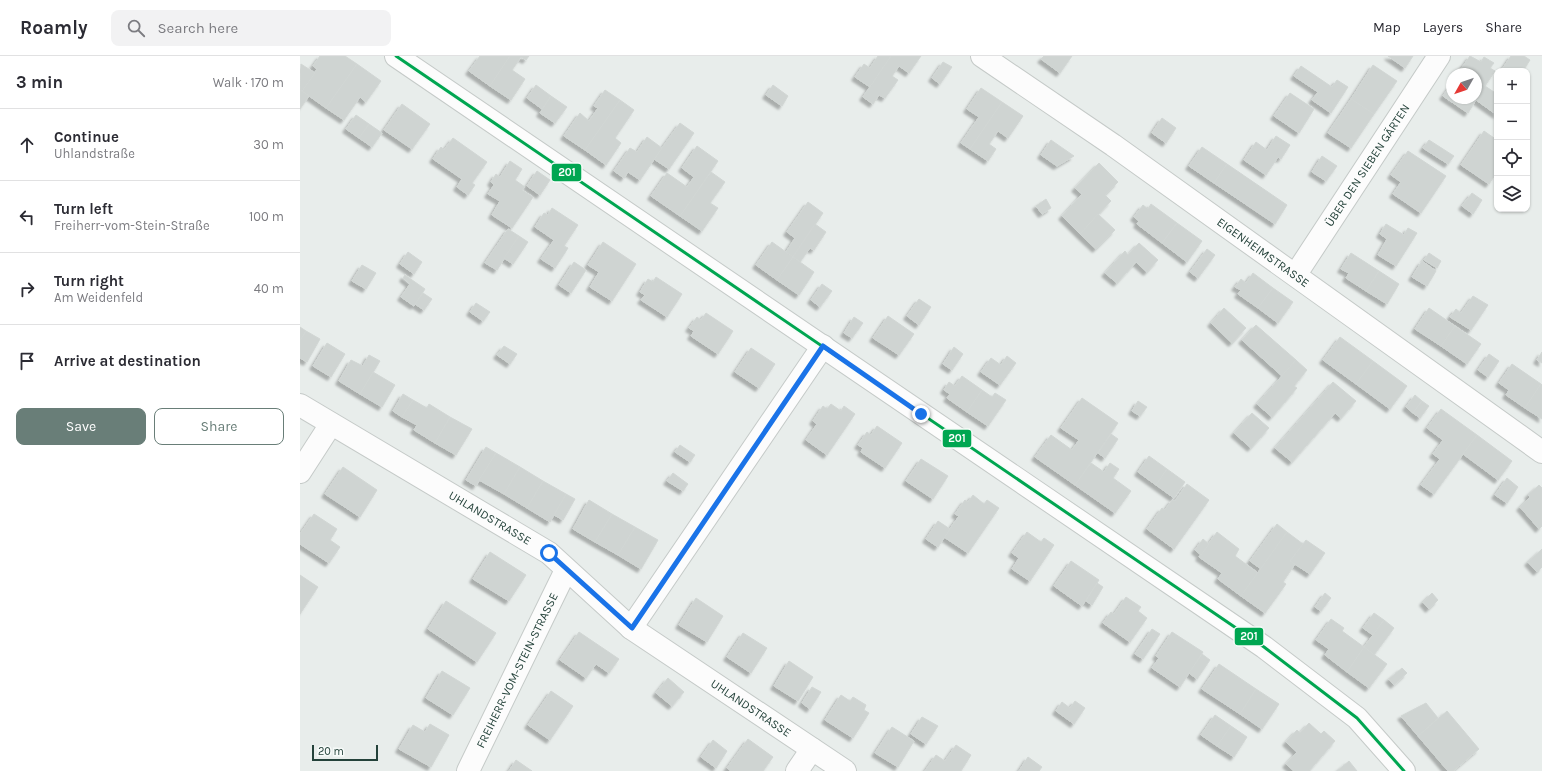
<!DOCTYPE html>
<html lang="en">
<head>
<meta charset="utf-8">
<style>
  :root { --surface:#fff; --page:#f2f2f3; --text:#2b2b33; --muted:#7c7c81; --line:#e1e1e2; --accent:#697e78 }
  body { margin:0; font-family:Karla,sans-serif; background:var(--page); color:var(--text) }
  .controls { position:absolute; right:12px; top:12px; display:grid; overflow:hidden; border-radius:8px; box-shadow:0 1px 3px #0004 }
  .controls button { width:36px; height:36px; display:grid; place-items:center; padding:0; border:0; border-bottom:1px solid var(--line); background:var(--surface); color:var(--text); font:20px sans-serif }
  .compass { position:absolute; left:1146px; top:12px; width:36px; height:36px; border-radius:50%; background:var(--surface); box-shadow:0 1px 3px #0004; rotate:230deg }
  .scale { position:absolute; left:12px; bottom:10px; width:66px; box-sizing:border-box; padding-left:4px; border:2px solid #24423a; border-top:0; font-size:11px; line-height:14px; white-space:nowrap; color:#24423a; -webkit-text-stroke:3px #f7fbf9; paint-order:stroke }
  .stop { position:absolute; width:12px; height:12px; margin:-9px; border:3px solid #1a73e8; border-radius:50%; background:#fff }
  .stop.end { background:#1a73e8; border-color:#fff; box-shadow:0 1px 4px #0008 }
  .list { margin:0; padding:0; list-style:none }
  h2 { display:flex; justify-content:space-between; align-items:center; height:52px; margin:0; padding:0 16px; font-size:17px }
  h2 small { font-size:13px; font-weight:400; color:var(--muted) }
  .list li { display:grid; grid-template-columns:26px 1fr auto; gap:12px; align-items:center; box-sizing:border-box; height:72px; padding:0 16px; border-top:1px solid var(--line) }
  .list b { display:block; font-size:15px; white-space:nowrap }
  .list p { margin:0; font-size:13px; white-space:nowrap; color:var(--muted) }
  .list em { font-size:13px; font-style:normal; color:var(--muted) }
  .actions { display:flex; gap:8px; padding:12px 16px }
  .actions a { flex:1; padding:9px 0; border:1px solid var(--accent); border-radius:8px; text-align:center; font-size:14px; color:var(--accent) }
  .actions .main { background:var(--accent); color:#fff }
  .icon { flex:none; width:22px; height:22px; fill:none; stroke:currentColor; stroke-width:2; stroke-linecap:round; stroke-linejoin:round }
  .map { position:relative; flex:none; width:1242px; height:715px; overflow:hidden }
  header { display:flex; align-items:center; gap:24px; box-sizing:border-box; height:56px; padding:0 20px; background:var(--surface); border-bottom:1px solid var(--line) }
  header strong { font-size:19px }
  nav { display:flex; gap:22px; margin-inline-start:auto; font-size:14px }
  .search { width:280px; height:36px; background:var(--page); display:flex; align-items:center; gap:10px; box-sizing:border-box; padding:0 14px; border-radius:8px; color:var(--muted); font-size:15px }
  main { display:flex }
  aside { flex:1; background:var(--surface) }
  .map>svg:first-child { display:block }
</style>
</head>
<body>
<header>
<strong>Roamly</strong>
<div class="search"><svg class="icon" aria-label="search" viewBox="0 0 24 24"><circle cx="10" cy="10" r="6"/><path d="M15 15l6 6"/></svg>Search here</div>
<nav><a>Map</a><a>Layers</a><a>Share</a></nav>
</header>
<main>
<aside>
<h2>3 min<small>Walk · 170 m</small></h2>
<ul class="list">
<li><svg class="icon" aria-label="ahead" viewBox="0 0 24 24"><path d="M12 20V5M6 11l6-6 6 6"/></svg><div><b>Continue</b><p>Uhlandstraße</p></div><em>30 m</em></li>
<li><svg class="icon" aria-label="left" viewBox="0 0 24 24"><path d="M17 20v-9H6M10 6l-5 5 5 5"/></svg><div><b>Turn left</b><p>Freiherr-vom-Stein-Straße</p></div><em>100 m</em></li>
<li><svg class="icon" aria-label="right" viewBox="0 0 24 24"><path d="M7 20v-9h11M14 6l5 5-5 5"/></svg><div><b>Turn right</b><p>Am Weidenfeld</p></div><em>40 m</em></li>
<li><svg class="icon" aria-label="arrive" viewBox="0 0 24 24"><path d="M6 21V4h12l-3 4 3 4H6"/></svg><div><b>Arrive at destination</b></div></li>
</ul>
<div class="actions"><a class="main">Save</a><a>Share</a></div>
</aside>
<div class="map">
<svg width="1242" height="715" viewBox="0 0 1242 715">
  <defs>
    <filter id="shadow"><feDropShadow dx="-3.5" dy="3.5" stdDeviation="1" flood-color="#0004"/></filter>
  </defs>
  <rect width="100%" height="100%" fill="#e8edeb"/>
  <g fill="#cfd4d2" stroke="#d1d6d4" filter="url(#shadow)">
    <polygon points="20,0 45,0 57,8 26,52 2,35 17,13 13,10"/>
    <polygon points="180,0 210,0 190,30 169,15"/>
    <polygon points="210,0 229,0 226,4 221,1 212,14 225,23 211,44 190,30"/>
    <polygon points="578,0 591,0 570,31 555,21 564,8 570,12"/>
    <polygon points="591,0 621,0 609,17 599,10 592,20 598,24 585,42 579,39 573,48 563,41"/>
    <polygon points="744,0 772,0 760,17 741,3"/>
    <polygon points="1088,0 1113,0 1105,12"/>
    <polygon points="1170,0 1181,6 1184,1 1194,7 1190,12 1195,15 1185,30 1176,24 1176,18 1168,18 1161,13"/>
    <polygon points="1211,0 1224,0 1230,4 1223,15 1201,15"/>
    <polygon points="643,6 652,11 640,28 632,22"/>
    <polygon points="1,8 15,17 2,35 0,34"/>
    <polygon points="57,8 81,25 66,46 60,41 44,64 26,52"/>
    <polygon points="1073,9 1097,25 1074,58 1051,43"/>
    <polygon points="1001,10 1032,31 1037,24 1048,31 1031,57 1012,44 1018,36 994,20"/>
    <polygon points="1161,13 1168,18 1158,18"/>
    <polygon points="1176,24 1197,38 1197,59 1176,44 1168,57 1143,40 1152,27 1152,42 1176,42"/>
    <polygon points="236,29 251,40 242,53 227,42"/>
    <polygon points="473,29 488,40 482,50 466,39"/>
    <polygon points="681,32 702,46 670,93 661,87 679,61 667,53"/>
    <polygon points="0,34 9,40 0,53"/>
    <polygon points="305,34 320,44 285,94 264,80 280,57 289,65 298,52 294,50"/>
    <polygon points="990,37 1014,53 999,77 974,60"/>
    <polygon points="251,40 267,51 255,67 240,57"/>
    <polygon points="1051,43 1074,58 1051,92 1028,77"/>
    <polygon points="320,44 334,54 315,82 321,87 306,109 285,94"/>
    <polygon points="702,46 723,60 708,82 698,75 689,88 696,93 688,105 670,93"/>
    <polygon points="102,48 130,68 112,93 84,74"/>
    <polygon points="56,59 69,68 59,82 46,73"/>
    <polygon points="862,62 876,72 866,87 852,77"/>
    <polygon points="380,67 394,77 369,113 354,103"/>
    <polygon points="69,68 82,77 72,91 59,82"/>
    <polygon points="1184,75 1197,84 1197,116 1189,128 1161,109"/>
    <polygon points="976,80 990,89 981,103 978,101 966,119 944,104 956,86 967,94"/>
    <polygon points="347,81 362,92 340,124 328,116 324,122 314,115 330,92 337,96"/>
    <polygon points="153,82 187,106 172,127 175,129 168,139 157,131 162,123 133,103 141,91 144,94"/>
    <polygon points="751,84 774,100 757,110 741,99"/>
    <polygon points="1129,84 1154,100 1148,108 1123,92"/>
    <polygon points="397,90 418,105 380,160 351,140 367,117 387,131 394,121 382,112"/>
    <polygon points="902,91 927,108 914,127 889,110"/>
    <polygon points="1108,95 1146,120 1121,157 1093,138 1101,126 1091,119"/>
    <polygon points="1022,100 1037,110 1026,125 1012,116"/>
    <polygon points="210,105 222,113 215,124 225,131 222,134 233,141 212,172 192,159 200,145 188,138 194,129 191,126 196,118 200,121"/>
    <polygon points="799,107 818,126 805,139 811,145 780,178 762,160 782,138 775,132"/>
    <polygon points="927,108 987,149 975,168 914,127"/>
    <polygon points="237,115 250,124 240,139 227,130"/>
    <polygon points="411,116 425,126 410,147 418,152 402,175 380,160"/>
    <polygon points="1172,137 1182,144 1173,158 1162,150"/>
    <polygon points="746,143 751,152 742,158 736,150"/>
    <polygon points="508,146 523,157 493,201 486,196 495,182 487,176"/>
    <polygon points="851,148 877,167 862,187 837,168 839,165 834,161 843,149 848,153"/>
    <polygon points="252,152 278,169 264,190 268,192 255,212 241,203 254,184 235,171 244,157 248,159"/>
    <polygon points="798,158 815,174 796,193 780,178"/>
    <polygon points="877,167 902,185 887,206 862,187"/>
    <polygon points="515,168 526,176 514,194 510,192 500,206 493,201"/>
    <polygon points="1086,168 1104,179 1108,172 1117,177 1096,210 1078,199 1087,183 1080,178"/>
    <polygon points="208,173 219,180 197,214 185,207"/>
    <polygon points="219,180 228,186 213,208 204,202"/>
    <polygon points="303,186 336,208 312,245 290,231 299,216 288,209"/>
    <polygon points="472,186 493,201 477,224 456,209"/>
    <polygon points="839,187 858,204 847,216 836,206 817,227 805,217 825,195 828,199"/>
    <polygon points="907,193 915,199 898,222 890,216"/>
    <polygon points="108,196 122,206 114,218 100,208"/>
    <polygon points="1051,197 1079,215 1066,235 1046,222 1049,217 1041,213"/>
    <polygon points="1129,197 1141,205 1137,212 1124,204"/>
    <polygon points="493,201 514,216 499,239 477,224"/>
    <polygon points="1122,205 1136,215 1127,230 1112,221"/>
    <polygon points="274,206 286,214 271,237 259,229"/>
    <polygon points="62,209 76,217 66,233 52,225"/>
    <polygon points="1079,215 1099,228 1087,248 1066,235"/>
    <polygon points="953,217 973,232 958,252 938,238 941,234 935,231 941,223 946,227"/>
    <polygon points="105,219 125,233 114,250 101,241 110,228 103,222"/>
    <polygon points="356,221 382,238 367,261 341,244 345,239 340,236 348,223 353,226"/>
    <polygon points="522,228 532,235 520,251 511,244"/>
    <polygon points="973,232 993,246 978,267 958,252"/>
    <polygon points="123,237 132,243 124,254 115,248"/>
    <polygon points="1173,240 1188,249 1171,274 1150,261 1156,253 1161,257"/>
    <polygon points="619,243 631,251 619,269 607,260"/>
    <polygon points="176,247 190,256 183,265 170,256"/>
    <polygon points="924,252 946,272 932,287 911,267"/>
    <polygon points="1129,252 1155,270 1141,290 1115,273"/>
    <polygon points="406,257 433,275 418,298 391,280 394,275 389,272 397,261 401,264"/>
    <polygon points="588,260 614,278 599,299 573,282"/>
    <polygon points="554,261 563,267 552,282 544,277"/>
    <polygon points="956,269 996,304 982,320 942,284"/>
    <polygon points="1155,270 1181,288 1167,308 1141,290"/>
    <polygon points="0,271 6,275 0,285"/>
    <polygon points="6,275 20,283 7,306 0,302 0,285"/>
    <polygon points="1040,281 1073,305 1056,328 1023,304"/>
    <polygon points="27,287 45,298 31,321 13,310"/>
    <polygon points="204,290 217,298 210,308 197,299"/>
    <polygon points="654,291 663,298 652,314 643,308"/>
    <polygon points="451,292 475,308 459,332 435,316"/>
    <polygon points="1242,296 1242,307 1237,304"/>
    <polygon points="1189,298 1199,305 1188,321 1178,314"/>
    <polygon points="69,299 80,305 60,338 39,325 51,304 63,310"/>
    <polygon points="707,300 716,307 700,329 681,316 691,302 701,309"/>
    <polygon points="996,304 1007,314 994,330 997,332 972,361 957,348"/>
    <polygon points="1073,305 1107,330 1090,353 1056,328"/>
    <polygon points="1212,308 1241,328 1225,352 1206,339 1209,334 1199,327"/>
    <polygon points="73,316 95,329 82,351 60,338"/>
    <polygon points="662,320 682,334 667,356 647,342 650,338 644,334 649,326 655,330"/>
    <polygon points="1033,326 1056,345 1041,362 1035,357 992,406 975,392"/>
    <polygon points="1241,328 1242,329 1242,363 1225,352"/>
    <polygon points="682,334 692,341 695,337 706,344 688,370 667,356"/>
    <polygon points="103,338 113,344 102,361 93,355"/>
    <polygon points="1115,339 1122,345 1113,357 1106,351"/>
    <polygon points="782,342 818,367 775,429 735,401 751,379 772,394 779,384 761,372"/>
    <polygon points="113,344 127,352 129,348 150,361 135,387 114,374 117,369 102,361"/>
    <polygon points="838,345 847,351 840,360 832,355"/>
    <polygon points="1122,345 1129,350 1120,362 1113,357"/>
    <polygon points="531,348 541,355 544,350 555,358 527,399 506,384 517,368 513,365 523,350 527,353"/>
    <polygon points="1141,353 1177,379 1134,438 1121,429 1140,403 1133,398 1143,384 1127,372"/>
    <polygon points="952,357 969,372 951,392 934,377"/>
    <polygon points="150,361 172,373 156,399 135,387"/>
    <polygon points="577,370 602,387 585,412 561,396 563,392 558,389 567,376 571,379"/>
    <polygon points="811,378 818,383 805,402 798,397"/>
    <polygon points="1177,379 1212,405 1198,424 1163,398"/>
    <polygon points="380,389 395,399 390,406 375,396"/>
    <polygon points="186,391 196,397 176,430 166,424"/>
    <polygon points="196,397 220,411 204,438 179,424"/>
    <polygon points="849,400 867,413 856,429 838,416"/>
    <polygon points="621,403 648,420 633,443 606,425"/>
    <polygon points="791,407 804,416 810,407 819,413 813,422 831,435 815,457 775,429"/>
    <polygon points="43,411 77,434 60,461 25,438"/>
    <polygon points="220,411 243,425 227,452 204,438"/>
    <polygon points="867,413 885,426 874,442 856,429"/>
    <polygon points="373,417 388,428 383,435 367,425"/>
    <polygon points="1207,422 1218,431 1207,447 1195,439"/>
    <polygon points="243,425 266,438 250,466 227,452"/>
    <polygon points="887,428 909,444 874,493 847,473 862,452 865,454 872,444 875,445"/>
    <polygon points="1239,429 1242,432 1242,470 1239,473 1220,451 1230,441 1228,439"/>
    <polygon points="266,438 275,443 263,464 254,459"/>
    <polygon points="673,439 684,448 687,444 699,452 668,497 644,481 659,460 655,458 665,444 668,446"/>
    <polygon points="289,444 312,458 295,486 273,473"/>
    <polygon points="14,458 37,473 30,484 40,491 29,507 0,488 0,478"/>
    <polygon points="312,458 335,471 318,499 295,486"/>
    <polygon points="638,465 650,473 638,491 626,483"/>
    <polygon points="977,468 987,476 961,513 950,505"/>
    <polygon points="335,471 358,484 341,513 318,499"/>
    <polygon points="727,476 741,486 744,482 754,489 730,525 712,513 719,502 712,497"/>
    <polygon points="917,476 939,493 935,500 958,517 941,540 918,523 922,517 899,501"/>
    <polygon points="987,476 1003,488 990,505 995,508 983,526 986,528 965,557 941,540"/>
    <polygon points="903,483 909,488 901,499 895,494"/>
    <polygon points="1006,484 1025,497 1010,518 990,505"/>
    <polygon points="1242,493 1242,511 1237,516 1228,506"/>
    <polygon points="190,496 226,519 209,545 173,523"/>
    <polygon points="771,505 799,524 782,550 754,530"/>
    <polygon points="0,519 18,531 0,558"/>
    <polygon points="797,527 803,531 792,549 786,545"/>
    <polygon points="1025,537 1031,542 1021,555 1015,551"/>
    <polygon points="1132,537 1138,544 1129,553 1123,546"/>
    <polygon points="826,541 841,551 838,555 847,562 830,586 803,567 811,556 814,558"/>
    <polygon points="396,542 423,560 407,586 379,569"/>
    <polygon points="146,545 196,577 177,606 128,573"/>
    <polygon points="1074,557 1084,564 1073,579 1063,572"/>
    <polygon points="1031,563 1044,572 1042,575 1064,591 1047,616 1025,599 1029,593 1016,584"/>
    <polygon points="1084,564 1094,572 1074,599 1064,591"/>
    <polygon points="852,573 860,578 843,603 835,598"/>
    <polygon points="279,576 319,603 309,617 296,608 286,622 260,604"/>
    <polygon points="872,576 903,596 880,631 852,612 859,602 856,600"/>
    <polygon points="443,577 467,592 451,617 427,601"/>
    <polygon points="1064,591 1087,608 1069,632 1047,616"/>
    <polygon points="902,598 910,604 897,623 889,617"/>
    <polygon points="489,605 513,621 498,645 474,630"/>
    <polygon points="919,608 956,633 940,658 902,633"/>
    <polygon points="1102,612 1107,617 1094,629 1089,623"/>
    <polygon points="142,615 170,632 153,659 126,642"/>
    <polygon points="368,622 384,636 372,650 356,637"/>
    <polygon points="512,631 521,636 510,653 502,647"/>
    <polygon points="956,633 979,648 962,673 940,658"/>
    <polygon points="251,635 273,650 250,684 228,669"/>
    <polygon points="541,639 550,645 553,641 566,649 564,654 569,657 553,682 525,664"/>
    <polygon points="775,645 785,652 774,668 756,655 762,646 770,652"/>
    <polygon points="1126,647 1138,662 1118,680 1101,660"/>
    <polygon points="1147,655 1179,693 1153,715 1148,715 1118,680"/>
    <polygon points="915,659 931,670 917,690 901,679"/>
    <polygon points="622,661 638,670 626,688 611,678"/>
    <polygon points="1009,667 1021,678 1024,675 1035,685 1009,715 994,715 986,708 997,696 986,686 997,674 1000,677"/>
    <polygon points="130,668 149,679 131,711 99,693 113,669 125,676"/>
    <polygon points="931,670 947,681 934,701 917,690"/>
    <polygon points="592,671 614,685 598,711 575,697"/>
    <polygon points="448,683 473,701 463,715 431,715 427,712"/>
    <polygon points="413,684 427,695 416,712 401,701"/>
    <polygon points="656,689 671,699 661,715 625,715 636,699 645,705"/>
    <polygon points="728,701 742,711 739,715 719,715"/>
    <polygon points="216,704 232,715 209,715"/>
    <polygon points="1049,705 1057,715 1037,715"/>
  </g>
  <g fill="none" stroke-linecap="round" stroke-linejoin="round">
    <defs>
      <g id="minor">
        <polyline points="96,0 964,591 1057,662 1104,715"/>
        <path id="s1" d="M682,0L813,89L1242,396"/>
        <path id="s2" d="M996,218L1139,0"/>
        <path id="s3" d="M0,349L249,497L331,572L545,715"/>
        <polyline points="0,416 31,368"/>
        <polyline points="331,572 523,290"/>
        <path id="s4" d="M168,715L266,514"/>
        <polyline points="497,715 512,693"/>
      </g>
    </defs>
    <use href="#minor" stroke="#c5cac8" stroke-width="24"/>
    <use href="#minor" stroke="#fcfcfc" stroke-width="22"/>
    <defs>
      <polyline id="bus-1" points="96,0 964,591 1057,662 1104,715"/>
    </defs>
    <use href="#bus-1" stroke="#f7fbf9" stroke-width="6"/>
    <use href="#bus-1" stroke="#00a651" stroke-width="3"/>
  </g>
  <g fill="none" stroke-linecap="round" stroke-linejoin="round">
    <polyline stroke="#1a73e8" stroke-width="5" points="249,497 332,572 523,290 621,358"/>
  </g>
  <g text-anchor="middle" stroke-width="3" stroke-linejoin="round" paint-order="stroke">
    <g font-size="12" fill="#24423a" stroke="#f7fbf9">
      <text dy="4" stroke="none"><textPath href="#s2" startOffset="130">ÜBER DEN SIEBEN GÄRTEN</textPath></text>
      <text dy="4" stroke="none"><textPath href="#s1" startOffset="343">EIGENHEIMSTRASSE</textPath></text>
      <text dy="4" stroke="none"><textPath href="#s3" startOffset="221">UHLANDSTRASSE</textPath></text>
      <text dy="4" stroke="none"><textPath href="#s4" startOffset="112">FREIHERR-VOM-STEIN-STRASSE</textPath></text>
      <text dy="4" stroke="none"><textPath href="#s3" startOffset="545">UHLANDSTRASSE</textPath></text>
    </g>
  </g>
  <g stroke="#f7fbf9" stroke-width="1.5">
    <rect x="251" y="107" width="31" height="19" rx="4" fill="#00a651"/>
    <rect x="642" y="373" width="30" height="19" rx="4" fill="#00a651"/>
    <rect x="934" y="571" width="30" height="19" rx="4" fill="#00a651"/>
  </g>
  <g font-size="11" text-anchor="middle" font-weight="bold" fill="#fff">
    <text x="267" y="120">201</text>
    <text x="657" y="386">201</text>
    <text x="949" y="584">201</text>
  </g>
</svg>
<div class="controls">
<button>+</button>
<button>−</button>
<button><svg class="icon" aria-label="locate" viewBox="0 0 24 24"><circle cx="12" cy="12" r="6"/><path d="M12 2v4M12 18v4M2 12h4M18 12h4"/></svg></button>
<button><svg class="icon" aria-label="layers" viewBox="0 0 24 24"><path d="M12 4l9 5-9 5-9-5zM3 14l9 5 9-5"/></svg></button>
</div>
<svg class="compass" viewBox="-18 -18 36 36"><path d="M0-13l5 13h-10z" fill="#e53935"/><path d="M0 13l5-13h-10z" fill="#7c7c81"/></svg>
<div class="scale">20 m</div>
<div class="stop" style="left:249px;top:497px"></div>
<div class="stop end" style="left:621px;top:358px"></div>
</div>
</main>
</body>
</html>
